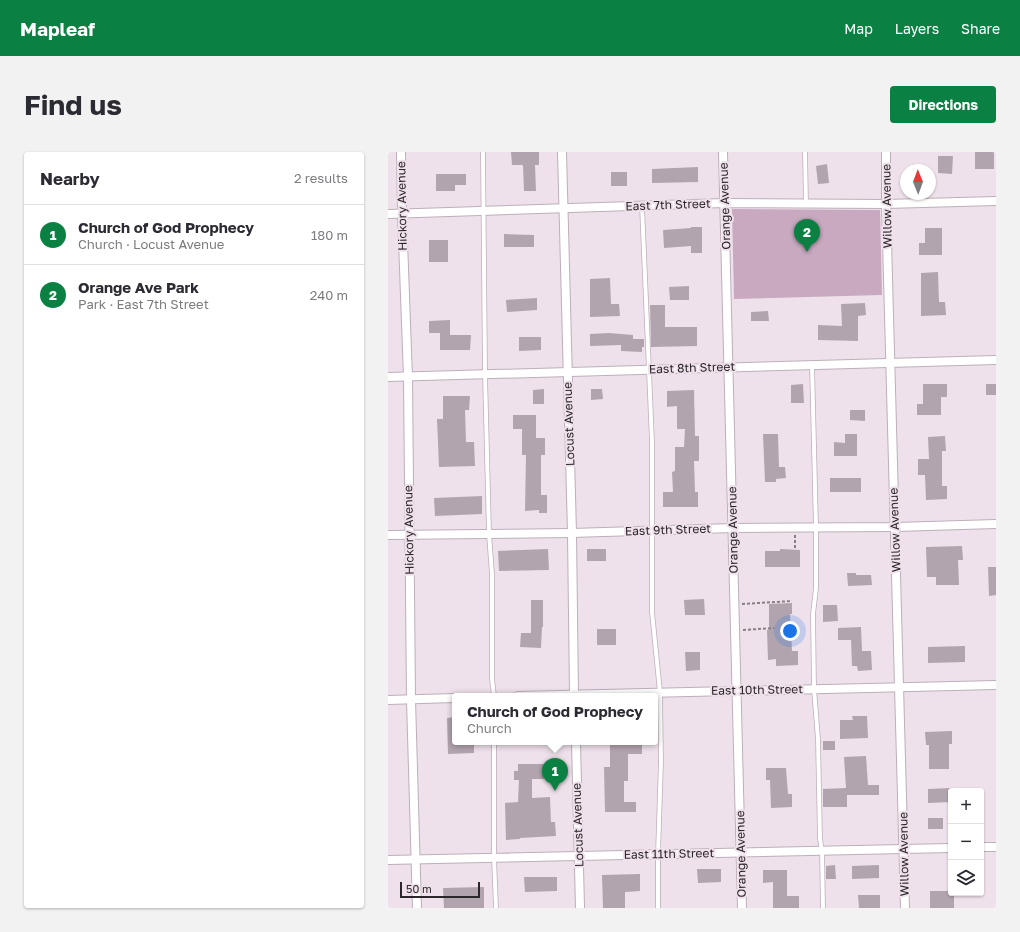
<!DOCTYPE html>
<html lang="en">
<head>
<meta charset="utf-8">
<style>
  :root { --surface:#fff; --page:#f2f2f3; --text:#2b2b33; --muted:#7c7c81; --line:#e1e1e2; --accent:#0b8043 }
  body { margin:0; font-family:"Golos Text",sans-serif; background:var(--page); color:var(--text) }
  .controls { position:absolute; right:12px; bottom:12px; display:grid; overflow:hidden; border-radius:4px; box-shadow:0 1px 3px #0004 }
  .controls button { width:36px; height:36px; display:grid; place-items:center; padding:0; border:0; border-bottom:1px solid var(--line); background:var(--surface); color:var(--text); font:20px sans-serif }
  .compass { position:absolute; left:512px; top:12px; width:36px; height:36px; border-radius:50%; background:var(--surface); box-shadow:0 1px 3px #0004; rotate:359deg }
  .scale { position:absolute; left:12px; bottom:10px; width:80px; box-sizing:border-box; padding-left:4px; border:2px solid #2b262a; border-top:0; font-size:11px; line-height:14px; white-space:nowrap; color:#2b262a; -webkit-text-stroke:3px #efe1eb; paint-order:stroke }
  .you { position:absolute; left:402px; top:479px; width:14px; height:14px; margin:-10px; border:3px solid #fff; border-radius:50%; background:#1a73e8; box-shadow:0 0 0 6px #1a73e833 }
  .badge { display:grid; place-items:center; width:26px; height:26px; border-radius:50%; background:var(--accent); color:#fff; font-size:13px; font-weight:700 }
  .pin { position:absolute; translate:-50% -33px; filter:drop-shadow(0 1px 2px #0008) }
  .pin::after { content:''; position:absolute; top:21px; width:14px; height:12px; background:inherit; clip-path:polygon(0 0,100% 0,50% 100%) }
  .popup { position:absolute; left:64px; top:541px; width:206px; height:52px; box-sizing:border-box; display:grid; place-content:center; border-radius:4px; background:var(--surface); filter:drop-shadow(0 1px 3px #0005); font-size:13px; white-space:nowrap; color:var(--muted) }
  .popup b { font-size:15px; color:var(--text) }
  .popup::after { content:''; position:absolute; left:50%; top:100%; margin-left:-8px; border:8px solid transparent; border-top-color:var(--surface) }
  .list { margin:0; padding:0; list-style:none }
  h2 { display:flex; justify-content:space-between; align-items:center; height:52px; margin:0; padding:0 16px; font-size:17px }
  h2 small { font-size:13px; font-weight:400; color:var(--muted) }
  .list li { display:grid; grid-template-columns:26px 1fr auto; gap:12px; align-items:center; box-sizing:border-box; height:60px; padding:0 16px; border-top:1px solid var(--line) }
  .list b { display:block; font-size:15px; white-space:nowrap }
  .list p { margin:0; font-size:13px; white-space:nowrap; color:var(--muted) }
  .list em { font-size:13px; font-style:normal; color:var(--muted) }
  .icon { flex:none; width:22px; height:22px; fill:none; stroke:currentColor; stroke-width:2; stroke-linecap:round; stroke-linejoin:round }
  .map { position:relative; flex:none; width:608px; height:756px; overflow:hidden; border-radius:4px }
  header { display:flex; align-items:center; gap:24px; box-sizing:border-box; height:56px; padding:0 20px; background:var(--accent); color:#fff }
  header strong { font-size:19px }
  nav { display:flex; gap:22px; margin-inline-start:auto; font-size:14px }
  .intro { display:flex; align-items:center; justify-content:space-between; box-sizing:border-box; height:96px; padding:0 24px }
  h1 { margin:0; font-size:28px }
  .button { padding:10px 18px; border-radius:4px; background:var(--accent); color:#fff; font-size:14px; font-weight:700 }
  main { display:flex; gap:24px; padding:0 24px }
  aside { flex:1; background:var(--surface); border-radius:4px; box-shadow:0 1px 3px #0004 }
  .map>svg:first-child { display:block }
</style>
</head>
<body>
<header>
<strong>Mapleaf</strong>
<nav><a>Map</a><a>Layers</a><a>Share</a></nav>
</header>
<div class="intro"><h1>Find us</h1><a class="button">Directions</a></div>
<main>
<aside>
<h2>Nearby<small>2 results</small></h2>
<ul class="list">
<li><span class="badge">1</span><div><b>Church of God Prophecy</b><p>Church · Locust Avenue</p></div><em>180 m</em></li>
<li><span class="badge">2</span><div><b>Orange Ave Park</b><p>Park · East 7th Street</p></div><em>240 m</em></li>
</ul>
</aside>
<div class="map">
<svg width="608" height="756" viewBox="0 0 608 756">
  <rect width="100%" height="100%" fill="#efe1eb"/>
  <polygon fill="#c8a9c0" points="344,57 492,58 494,143 346,147"/>
  <g fill="#b2a4ae">
    <polygon points="123,0 151,0 151,13 147,13 148,39 136,39 135,13 124,13"/>
    <rect x="587" y="0" width="19" height="17"/>
    <polygon points="550,4 565,4 564,22 550,21"/>
    <polygon points="439,12 441,31 430,32 428,14"/>
    <polygon points="310,15 310,30 264,31 264,17"/>
    <rect x="223" y="20" width="16" height="14"/>
    <polygon points="48,22 78,22 78,33 67,33 67,39 48,39"/>
    <polygon points="303,75 314,75 314,101 303,101 303,94 276,96 275,78 303,76"/>
    <polygon points="537,76 554,76 554,103 531,103 531,91 537,91"/>
    <polygon points="116,82 146,83 146,95 116,95"/>
    <rect x="41" y="88" width="19" height="22"/>
    <polygon points="550,120 551,150 557,150 558,163 533,164 533,121"/>
    <polygon points="222,126 223,152 231,152 232,164 202,165 202,127"/>
    <polygon points="301,134 301,148 282,148 281,135"/>
    <polygon points="149,146 149,158 119,160 118,148"/>
    <polygon points="477,151 478,163 470,164 470,189 430,188 430,173 454,174 453,152"/>
    <polygon points="262,153 277,153 277,175 309,175 309,194 263,195"/>
    <polygon points="380,159 381,169 363,169 363,160"/>
    <polygon points="62,168 62,183 83,183 82,198 52,198 52,181 41,181 41,169"/>
    <polygon points="221,181 245,183 245,187 256,187 256,195 254,195 254,200 233,199 233,193 202,194 202,182"/>
    <polygon points="131,185 153,185 153,198 131,199"/>
    <polygon points="415,232 416,251 403,251 403,233"/>
    <polygon points="535,232 559,232 559,245 553,245 553,263 529,263 529,252 535,252"/>
    <rect x="598" y="232" width="10" height="11"/>
    <polygon points="156,237 156,252 145,252 145,238"/>
    <polygon points="203,237 214,237 215,247 203,248"/>
    <polygon points="306,238 307,284 311,284 311,309 306,309 307,340 310,340 310,355 275,355 275,340 285,340 284,320 287,319 287,295 296,295 297,277 289,277 289,254 279,255 279,239"/>
    <polygon points="55,244 82,244 81,258 77,258 78,290 86,290 87,314 51,315 49,267 55,267"/>
    <polygon points="462,258 477,258 477,269 462,268"/>
    <polygon points="125,263 148,263 148,286 157,286 157,303 153,303 153,343 159,343 159,361 151,361 151,358 137,359 138,303 134,303 134,277 125,277"/>
    <polygon points="375,282 390,282 391,315 397,315 398,326 388,327 388,330 377,330"/>
    <polygon points="457,282 469,282 469,304 446,304 446,290 457,291"/>
    <polygon points="557,284 558,299 554,299 554,334 559,334 559,347 538,348 537,323 530,323 530,307 541,307 540,285"/>
    <rect x="442" y="326" width="31" height="14"/>
    <polygon points="94,344 94,362 47,364 46,346"/>
    <polygon points="574,394 575,408 570,408 571,433 548,433 548,425 539,425 538,395"/>
    <polygon points="160,397 161,418 111,419 110,399"/>
    <rect x="199" y="397" width="19" height="12"/>
    <polygon points="392,397 412,398 412,415 377,415 377,399 392,399"/>
    <polygon points="600,415 608,415 608,443 601,444"/>
    <polygon points="459,421 468,421 468,423 483,423 484,433 460,434"/>
    <polygon points="316,447 317,463 297,463 296,448"/>
    <polygon points="143,448 155,448 155,475 154,475 153,496 132,495 133,481 143,481"/>
    <polygon points="404,451 404,462 402,462 404,499 410,499 410,513 388,514 388,507 380,508 379,478 381,478 381,452"/>
    <polygon points="435,453 449,453 450,469 435,470"/>
    <polygon points="473,475 474,499 483,499 484,518 470,519 469,514 464,514 463,488 450,488 450,476"/>
    <rect x="209" y="477" width="19" height="16"/>
    <polygon points="577,494 577,510 540,511 540,495"/>
    <polygon points="297,500 312,500 312,518 298,519"/>
    <polygon points="464,564 479,564 480,586 452,587 452,568 465,568"/>
    <polygon points="67,565 67,590 86,590 86,601 60,602 59,566"/>
    <polygon points="564,579 564,592 561,592 561,617 541,617 541,593 538,593 537,580"/>
    <rect x="435" y="589" width="12" height="9"/>
    <polygon points="222,590 254,590 254,602 240,602 240,629 236,629 236,650 248,650 248,660 217,660 216,615 222,615"/>
    <polygon points="478,604 480,633 491,633 491,643 459,643 459,655 435,655 435,637 458,636 456,605"/>
    <polygon points="130,612 156,612 156,627 144,627 144,646 162,645 163,670 167,670 168,684 132,686 132,687 118,688 117,651 130,650 131,628 126,628 126,619 130,619"/>
    <polygon points="378,616 398,616 400,642 404,642 404,655 383,656 382,628 378,628"/>
    <polygon points="563,636 563,650 540,651 540,637"/>
    <rect x="540" y="666" width="15" height="11"/>
    <polygon points="447,713 448,727 438,727 438,714"/>
    <polygon points="491,713 491,726 464,727 464,714"/>
    <polygon points="309,717 333,717 333,730 310,731"/>
    <polygon points="375,718 399,718 399,744 411,744 411,756 385,756 385,730 375,731"/>
    <polygon points="252,722 252,739 237,740 237,756 215,756 214,723"/>
    <polygon points="136,725 169,725 169,739 137,740"/>
    <polygon points="96,735 96,756 56,756 55,736"/>
    <polygon points="542,739 563,739 563,741 566,741 566,756 542,756"/>
    <polygon points="470,743 492,743 492,756 471,756"/>
  </g>
  <g fill="none" stroke-linecap="round" stroke-linejoin="round">
    <defs>
      <g id="lane">
        <polyline points="95,0 97,222 101,382 104,422 104,527 106,544"/>
        <polyline points="417,0 418,52"/>
        <polyline points="254,54 264,290 264,460 272,540 273,609 270,702 270,756"/>
        <polyline points="424,213 428,376 428,436 425,462 426,537 430,587 432,687 434,699 435,756"/>
        <polyline points="106,590 106,706 108,756"/>
      </g>
      <g id="street">
        <polyline points="13,0 14,62 20,225 23,548 29,756"/>
        <polyline points="174,0 184,381 186,544"/>
        <polyline points="335,0 354,756"/>
        <polyline points="498,0 498,52 517,756"/>
        <polyline points="0,62 336,51 498,52 608,49"/>
        <polyline points="0,225 608,208"/>
        <polyline points="0,383 184,381 345,376 507,375 608,372"/>
        <polyline points="130,544 608,533"/>
        <polyline points="0,548 67,546"/>
        <polyline points="188,590 192,756"/>
        <polyline points="593,695 608,695"/>
        <polyline points="0,708 563,696"/>
      </g>
    </defs>
    <use href="#lane" stroke="#bdafb9" stroke-width="5.5"/>
    <use href="#street" stroke="#bdafb9" stroke-width="10"/>
    <g stroke="#877e85" stroke-width="2" stroke-dasharray="3 2" stroke-linecap="butt">
      <polyline points="407,383 407,398"/>
      <polyline points="354,452 404,449"/>
      <polyline points="355,478 386,476"/>
    </g>
    <use href="#lane" stroke="#fff" stroke-width="4"/>
    <use href="#street" stroke="#fff" stroke-width="8"/>
  </g>
  <g text-anchor="middle" stroke-width="4" stroke-linejoin="round" paint-order="stroke">
    <g font-size="12" fill="#2b262a" stroke="#efe1eb">
      <text transform="translate(280 53) rotate(-2)" y="4">East 7th Street</text>
      <text transform="translate(14 54) rotate(-91)" y="4">Hickory Avenue</text>
      <text transform="translate(337 54) rotate(-92)" y="4">Orange Avenue</text>
      <text transform="translate(499 54) rotate(-91)" y="4">Willow Avenue</text>
      <text transform="translate(304 216) rotate(-2)" y="4">East 8th Street</text>
      <text transform="translate(181 272) rotate(-92)" y="4">Locust Avenue</text>
      <text transform="translate(21 378) rotate(-91)" y="4">Hickory Avenue</text>
      <text transform="translate(280 378) rotate(-2)" y="4">East 9th Street</text>
      <text transform="translate(345 378) rotate(-91)" y="4">Orange Avenue</text>
      <text transform="translate(507 378) rotate(-92)" y="4">Willow Avenue</text>
      <text transform="translate(369 538) rotate(-1)" y="4">East 10th Street</text>
      <text transform="translate(190 673) rotate(-92)" y="4">Locust Avenue</text>
      <text transform="translate(281 702) rotate(-1)" y="4">East 11th Street</text>
      <text transform="translate(353 702) rotate(-91)" y="4">Orange Avenue</text>
      <text transform="translate(516 702) rotate(-91)" y="4">Willow Avenue</text>
    </g>
  </g>
</svg>
<div class="controls">
<button>+</button>
<button>−</button>
<button><svg class="icon" aria-label="layers" viewBox="0 0 24 24"><path d="M12 4l9 5-9 5-9-5zM3 14l9 5 9-5"/></svg></button>
</div>
<svg class="compass" viewBox="-18 -18 36 36"><path d="M0-13l5 13h-10z" fill="#e53935"/><path d="M0 13l5-13h-10z" fill="#7c7c81"/></svg>
<div class="scale">50 m</div>
<div class="you"></div>
<div class="pin badge" style="left:167px;top:639px">1</div>
<div class="popup"><b>Church of God Prophecy</b>Church</div>
<div class="pin badge" style="left:419px;top:100px">2</div>
</div>
</main>
</body>
</html>
